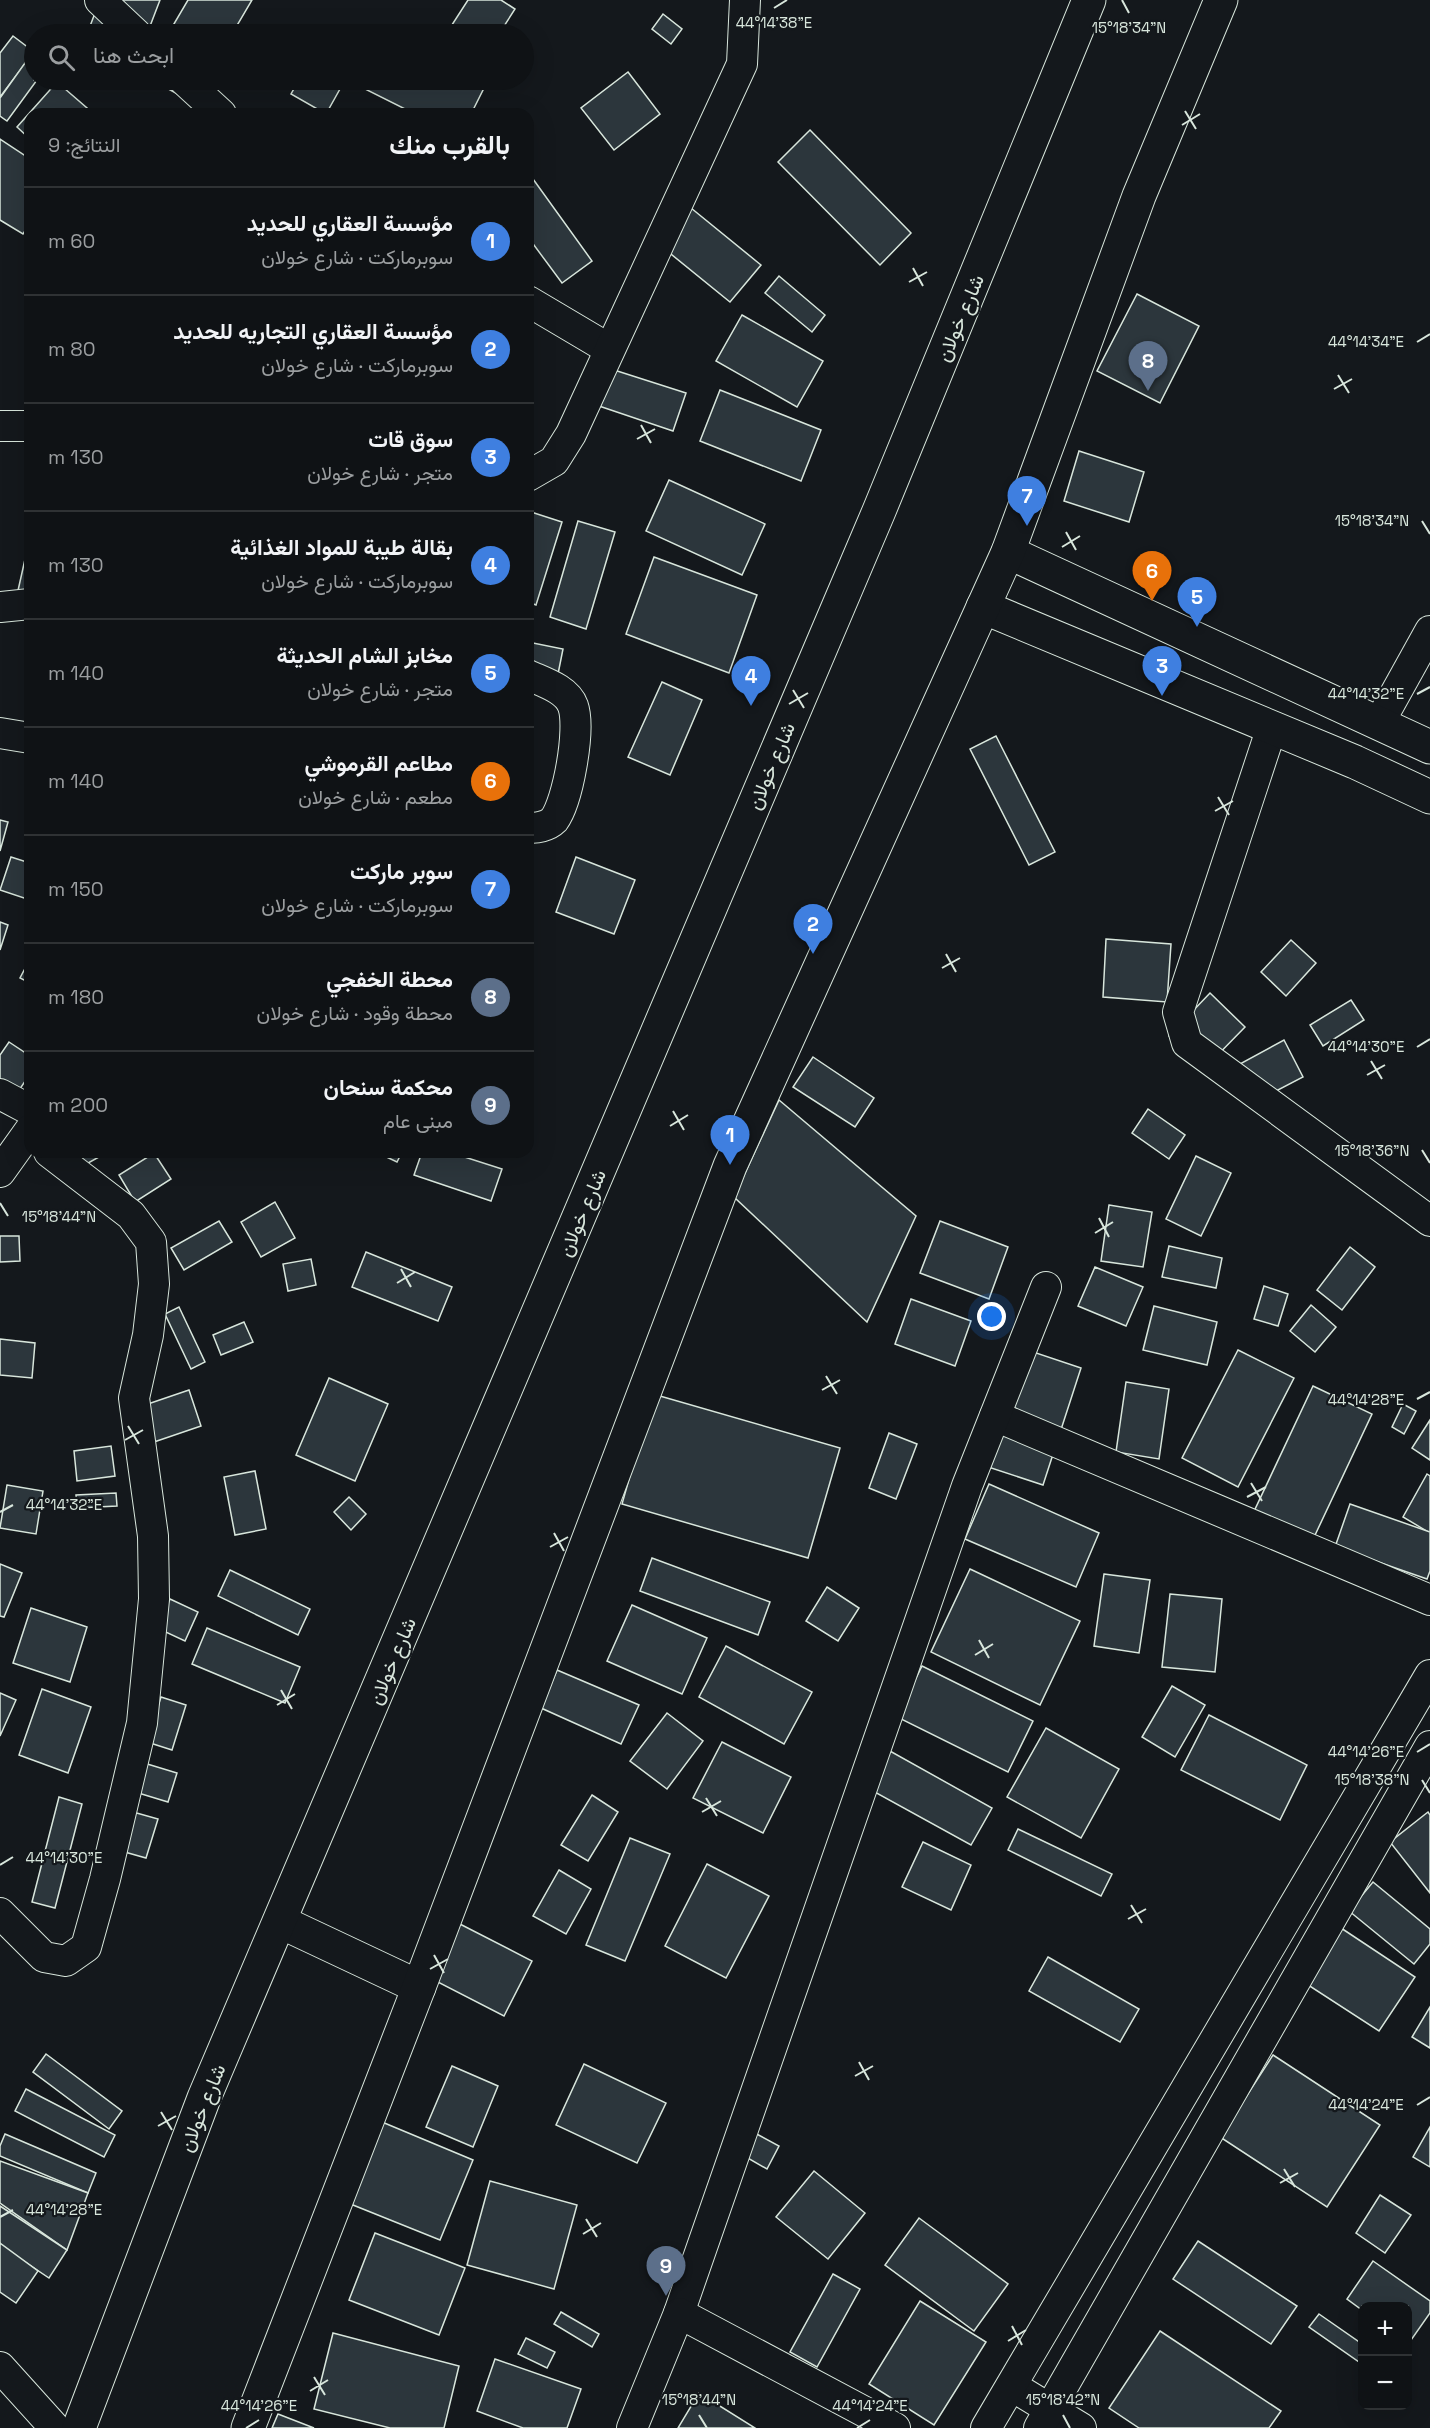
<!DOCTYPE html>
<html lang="ar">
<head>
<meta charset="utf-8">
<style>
  :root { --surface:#0f1215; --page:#181b1e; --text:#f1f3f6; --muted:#9b9ea0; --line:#2f3234; --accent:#ffb74d }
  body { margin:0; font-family:"Space Grotesk",Vazirmatn,sans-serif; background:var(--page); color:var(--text); direction:rtl }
  .controls { position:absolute; right:18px; bottom:18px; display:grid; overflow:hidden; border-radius:12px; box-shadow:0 6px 24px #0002 }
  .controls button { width:54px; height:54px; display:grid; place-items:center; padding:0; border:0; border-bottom:2px solid var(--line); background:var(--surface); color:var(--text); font:30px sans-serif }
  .you { position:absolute; left:992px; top:1317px; width:21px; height:21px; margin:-15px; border:4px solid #fff; border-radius:50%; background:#1a73e8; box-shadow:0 0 0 9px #1a73e833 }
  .badge { display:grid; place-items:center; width:39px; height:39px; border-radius:50%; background:var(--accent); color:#fff; font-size:20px; font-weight:700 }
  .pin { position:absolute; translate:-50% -50px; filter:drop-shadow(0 2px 3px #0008) }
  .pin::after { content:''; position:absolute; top:32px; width:21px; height:18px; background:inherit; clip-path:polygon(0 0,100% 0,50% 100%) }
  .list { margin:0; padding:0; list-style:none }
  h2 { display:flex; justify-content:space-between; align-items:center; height:78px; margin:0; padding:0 24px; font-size:26px }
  h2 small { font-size:20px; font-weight:400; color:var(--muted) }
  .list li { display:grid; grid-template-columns:39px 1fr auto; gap:18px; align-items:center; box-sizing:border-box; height:108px; padding:0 24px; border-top:2px solid var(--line) }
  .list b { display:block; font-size:22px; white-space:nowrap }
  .list p { margin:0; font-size:20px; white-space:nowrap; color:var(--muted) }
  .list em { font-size:20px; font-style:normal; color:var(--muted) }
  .icon { flex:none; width:33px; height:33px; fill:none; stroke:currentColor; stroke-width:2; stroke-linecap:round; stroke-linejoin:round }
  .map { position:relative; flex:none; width:1430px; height:2428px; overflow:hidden; direction:ltr }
  .search { position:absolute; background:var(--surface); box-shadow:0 6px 24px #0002; left:24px; top:24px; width:510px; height:66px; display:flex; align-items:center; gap:15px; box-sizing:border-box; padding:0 21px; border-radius:33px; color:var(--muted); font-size:22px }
  .panel { position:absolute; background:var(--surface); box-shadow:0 6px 24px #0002; left:24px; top:108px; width:510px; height:1050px; border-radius:18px; direction:rtl }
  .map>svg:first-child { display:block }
</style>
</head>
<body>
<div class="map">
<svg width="1430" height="2428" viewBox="0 0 1430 2428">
  <rect width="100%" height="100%" fill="#14181c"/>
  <g fill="#2c363c" stroke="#d8e6dc" stroke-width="1.5">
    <polygon points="100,0 160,0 147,34 87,34"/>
    <polygon points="188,0 252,0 232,34 168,34"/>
    <polygon points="468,0 501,0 515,9 499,34 453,34 448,31"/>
    <polygon points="663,14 682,29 671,44 652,29"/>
    <polygon points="13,36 34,52 0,97 0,53"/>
    <polygon points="30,56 34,60 34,80 37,80 7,121 0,116 0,98"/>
    <polygon points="628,72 660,114 614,150 581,108"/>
    <polygon points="152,80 207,80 194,103"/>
    <polygon points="299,80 345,80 326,114 291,94"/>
    <polygon points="362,80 467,80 484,88 471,114 415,114 359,86"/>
    <polygon points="57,82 94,114 30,114 30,139 17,127"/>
    <polygon points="810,130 911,233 880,265 778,162"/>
    <polygon points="0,139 30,159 30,223 23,234 0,220"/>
    <polygon points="528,172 592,261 562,283 528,237"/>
    <polygon points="691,208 761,265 730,302 661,246"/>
    <polygon points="779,276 825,315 812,332 765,293"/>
    <polygon points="1137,294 1199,326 1160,403 1097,371"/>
    <polygon points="742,315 823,361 797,407 716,361"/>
    <polygon points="611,369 686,393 673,431 599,406"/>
    <polygon points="720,390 821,430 801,481 700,441"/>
    <polygon points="1079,451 1144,472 1129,522 1064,501"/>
    <polygon points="669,480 765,524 742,575 646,531"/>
    <polygon points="528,511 562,522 536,605 528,602"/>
    <polygon points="578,521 615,532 586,629 550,617"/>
    <polygon points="30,537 30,598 17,595"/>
    <polygon points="654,557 757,595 729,673 626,634"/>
    <polygon points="528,642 563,649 556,684 528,678"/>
    <polygon points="662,682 702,700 670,775 628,757"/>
    <polygon points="996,736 1055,852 1029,865 970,749"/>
    <polygon points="0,820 8,822 0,851"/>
    <polygon points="11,857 30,863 30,900 0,890"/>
    <polygon points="576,857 635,880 614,934 556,912"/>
    <polygon points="0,922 8,925 0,950"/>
    <polygon points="1106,939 1171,944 1167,1002 1103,997"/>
    <polygon points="1291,940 1316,963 1286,996 1261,972"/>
    <polygon points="30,959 30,983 20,978"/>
    <polygon points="1210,993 1245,1027 1203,1070 1169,1036"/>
    <polygon points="1351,1000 1364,1020 1323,1046 1310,1025"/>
    <polygon points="1284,1040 1303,1077 1257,1101 1238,1065"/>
    <polygon points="9,1042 30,1056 30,1074 9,1105 0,1099 0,1055"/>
    <polygon points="813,1057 874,1098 855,1127 793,1087"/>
    <polygon points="779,1100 916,1216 867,1322 734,1197"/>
    <polygon points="1148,1109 1185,1135 1169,1159 1132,1133"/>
    <polygon points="72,1152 108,1152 81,1167"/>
    <polygon points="376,1152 402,1152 397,1162"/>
    <polygon points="422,1152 449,1152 502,1169 491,1201 414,1175"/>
    <polygon points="154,1153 171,1179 135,1202 119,1175"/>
    <polygon points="1196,1156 1231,1173 1201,1236 1166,1219"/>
    <polygon points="275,1202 295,1238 261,1257 241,1222"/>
    <polygon points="1109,1205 1152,1212 1143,1267 1101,1261"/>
    <polygon points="219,1221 232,1242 184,1270 171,1248"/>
    <polygon points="940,1221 1008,1247 989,1299 920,1273"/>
    <polygon points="0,1236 19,1236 20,1261 0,1262"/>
    <polygon points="1169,1246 1222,1258 1216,1288 1162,1277"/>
    <polygon points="1350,1247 1375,1267 1342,1310 1317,1290"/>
    <polygon points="366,1252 452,1287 438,1321 352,1287"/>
    <polygon points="311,1259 316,1285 288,1291 283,1264"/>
    <polygon points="1095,1267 1143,1287 1126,1326 1078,1306"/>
    <polygon points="1264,1286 1288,1294 1278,1326 1254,1319"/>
    <polygon points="911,1299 971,1321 955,1366 895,1344"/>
    <polygon points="1311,1305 1336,1327 1315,1352 1290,1331"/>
    <polygon points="1154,1306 1217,1322 1207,1365 1143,1350"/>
    <polygon points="179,1307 205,1362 191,1369 165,1314"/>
    <polygon points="244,1322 253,1342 221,1355 213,1335"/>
    <polygon points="0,1339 35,1343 32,1378 0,1375"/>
    <polygon points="1012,1345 1081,1368 1043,1485 973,1462"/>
    <polygon points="1238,1350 1294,1378 1238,1487 1182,1458"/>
    <polygon points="329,1378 388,1404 355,1481 296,1455"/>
    <polygon points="1126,1382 1169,1389 1159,1459 1116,1452"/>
    <polygon points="1313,1386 1372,1414 1308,1550 1249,1522"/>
    <polygon points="189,1390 201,1426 154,1442 142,1406"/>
    <polygon points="653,1394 840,1448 808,1558 622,1504"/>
    <polygon points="1403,1404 1416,1411 1404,1434 1392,1427"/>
    <polygon points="1430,1420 1430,1460 1412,1448"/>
    <polygon points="889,1433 917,1444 896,1499 869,1488"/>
    <polygon points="111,1446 115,1476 77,1481 74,1451"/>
    <polygon points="255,1471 266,1529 235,1535 224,1477"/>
    <polygon points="1427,1474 1430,1476 1430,1533 1403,1517"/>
    <polygon points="989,1484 1099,1533 1076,1587 965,1539"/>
    <polygon points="7,1485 43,1491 36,1534 0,1528"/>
    <polygon points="116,1493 117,1506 77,1508 76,1495"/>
    <polygon points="349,1497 366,1514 351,1530 334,1512"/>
    <polygon points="1350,1504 1430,1532 1430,1571 1427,1579 1335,1547"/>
    <polygon points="652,1558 770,1602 758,1635 640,1591"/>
    <polygon points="0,1564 22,1573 4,1617 0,1616"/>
    <polygon points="970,1569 1080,1621 1040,1705 931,1652"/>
    <polygon points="230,1570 310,1609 298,1635 218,1596"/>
    <polygon points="1104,1574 1150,1580 1139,1653 1094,1646"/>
    <polygon points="827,1587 859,1608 838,1641 806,1621"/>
    <polygon points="1170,1594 1222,1599 1215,1672 1162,1667"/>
    <polygon points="170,1599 198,1612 185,1641 157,1628"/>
    <polygon points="632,1605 707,1638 682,1694 607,1661"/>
    <polygon points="31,1608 87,1627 70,1682 13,1663"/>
    <polygon points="207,1628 300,1667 285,1703 192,1664"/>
    <polygon points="726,1646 812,1692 784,1744 699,1697"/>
    <polygon points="922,1666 1033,1721 1008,1772 897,1717"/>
    <polygon points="557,1670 639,1705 621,1744 541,1708"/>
    <polygon points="1172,1686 1205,1705 1175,1757 1142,1737"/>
    <polygon points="42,1689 91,1707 68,1773 19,1755"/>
    <polygon points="0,1693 16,1700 0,1736"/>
    <polygon points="161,1697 186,1705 172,1750 147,1742"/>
    <polygon points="667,1713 703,1741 667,1789 630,1761"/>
    <polygon points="1209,1715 1307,1765 1280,1820 1181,1770"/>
    <polygon points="1046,1728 1119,1769 1081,1838 1007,1797"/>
    <polygon points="872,1741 992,1808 971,1845 851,1779"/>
    <polygon points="722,1742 791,1777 763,1833 693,1798"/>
    <polygon points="144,1763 177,1773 168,1802 135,1792"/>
    <polygon points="592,1795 618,1812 588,1861 561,1845"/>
    <polygon points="59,1797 82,1804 55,1908 32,1902"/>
    <polygon points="126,1810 158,1819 146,1858 114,1849"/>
    <polygon points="1428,1812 1430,1815 1430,1893 1390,1842"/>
    <polygon points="1018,1829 1112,1874 1101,1896 1008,1850"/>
    <polygon points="630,1838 670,1854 625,1961 586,1945"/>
    <polygon points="923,1842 971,1865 951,1910 902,1887"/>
    <polygon points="707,1864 769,1896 726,1978 665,1946"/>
    <polygon points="559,1870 591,1889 566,1934 533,1916"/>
    <polygon points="1373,1882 1430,1929 1430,1944 1414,1964 1349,1911"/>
    <polygon points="456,1922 532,1961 504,2016 428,1977"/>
    <polygon points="1341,1928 1415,1977 1379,2031 1305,1983"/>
    <polygon points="1048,1957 1139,2009 1120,2042 1029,1991"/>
    <polygon points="1430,2007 1430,2048 1412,2037"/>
    <polygon points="46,2054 122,2111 109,2129 33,2072"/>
    <polygon points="1273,2055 1380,2125 1327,2207 1220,2137"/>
    <polygon points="584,2064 666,2103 637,2163 556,2125"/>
    <polygon points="452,2066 498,2086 473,2147 426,2127"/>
    <polygon points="26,2089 115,2135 104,2157 15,2111"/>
    <polygon points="382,2122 473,2160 440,2240 348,2203"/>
    <polygon points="1430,2127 1430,2167 1413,2157"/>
    <polygon points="751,2131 779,2146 767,2169 739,2153"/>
    <polygon points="5,2134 96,2173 88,2193 0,2156 0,2146"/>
    <polygon points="0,2161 88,2193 67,2250 0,2203"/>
    <polygon points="814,2171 865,2213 828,2259 776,2217"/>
    <polygon points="490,2181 577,2205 554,2289 467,2265"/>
    <polygon points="1380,2195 1411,2215 1385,2253 1356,2233"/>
    <polygon points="0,2206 67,2250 49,2278 0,2245"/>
    <polygon points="919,2218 1008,2284 974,2331 885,2265"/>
    <polygon points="375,2233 465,2268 439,2335 349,2300"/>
    <polygon points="1198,2241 1297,2306 1271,2344 1173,2279"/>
    <polygon points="0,2243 38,2271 16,2303 0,2292"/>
    <polygon points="1373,2261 1430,2301 1430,2313 1409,2343 1408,2306 1362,2306 1362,2310 1347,2299"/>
    <polygon points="833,2274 860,2289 817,2367 790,2352"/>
    <polygon points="920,2301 986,2342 934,2425 869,2384"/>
    <polygon points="561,2312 599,2334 592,2347 554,2324"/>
    <polygon points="1319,2314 1362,2344 1362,2364 1309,2327"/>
    <polygon points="1160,2331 1281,2411 1269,2428 1139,2428 1109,2408"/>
    <polygon points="333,2333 459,2366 444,2428 390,2428 314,2409"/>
    <polygon points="526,2338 555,2352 547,2368 518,2354"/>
    <polygon points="495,2359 581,2389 567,2428 523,2428 477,2411"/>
    <polygon points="699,2393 755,2428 678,2428"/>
    <polygon points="278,2414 314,2428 272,2428"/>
  </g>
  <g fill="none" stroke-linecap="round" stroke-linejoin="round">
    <defs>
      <g id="street">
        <polyline points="100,0 136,34"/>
        <polyline points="184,80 221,114"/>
        <polyline points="528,301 609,349"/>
        <polyline points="0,426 30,426"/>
        <polyline points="528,476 554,461 571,434 742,64 745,0"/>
        <polyline points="0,607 30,604"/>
        <path d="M528,675C543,682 567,689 573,706C581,729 568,801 554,820C548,826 536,829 528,827"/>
        <polyline points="1379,723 1430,631"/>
        <polyline points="1272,727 1178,1012 1187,1043 1430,1221"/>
        <polyline points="0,733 30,738"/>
        <polyline points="0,1094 30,1110"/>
        <polyline points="0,1172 30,1130"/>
        <polyline points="995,1416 1430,1600"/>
        <polyline points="0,1913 44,1957 66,1961 86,1947 105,1879 142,1723 154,1599 153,1536 134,1398 148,1335 154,1284 151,1242 131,1215 49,1152"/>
        <polyline points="679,2313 967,1486 1046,1287"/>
        <polyline points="0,2367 55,2428"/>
        <polyline points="1012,2386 1081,2428"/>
        <polyline points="632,2428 679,2313 895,2428"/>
        <polyline points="986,2428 1430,1675"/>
        <polyline points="1039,2428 1430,1746"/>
      </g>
      <g id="secondary">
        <polyline points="1008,552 1430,747"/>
        <polyline points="983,607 1355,762 1430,797"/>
      </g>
      <g id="primary">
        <polyline points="281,1922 419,1987"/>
        <polyline points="79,2428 204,2098 879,511 1089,0"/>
        <polyline points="248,2428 419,1987 730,1166 1008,552 1139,196 1221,0"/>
      </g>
    </defs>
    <use href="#street" stroke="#d8e6dc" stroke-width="32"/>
    <use href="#secondary" stroke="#d8e6dc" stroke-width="35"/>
    <use href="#primary" stroke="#d8e6dc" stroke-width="35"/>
    <use href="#street" stroke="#14181c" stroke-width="30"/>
    <use href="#secondary" stroke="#14181c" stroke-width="33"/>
    <use href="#primary" stroke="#14181c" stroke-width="33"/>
  </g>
  <path fill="none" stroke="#d8e6dc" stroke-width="2" d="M1122,0L1129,13M774,8L787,0M1185,111L1196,129M1182,125L1200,114M913,268L923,286M909,282L927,272M1417,342L1430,334M1338,375L1349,393M1334,389L1352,379M641,425L651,443M637,439L655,429M1422,521L1430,534M1066,532L1076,550M1062,547L1080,536M793,690L804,708M1417,694L1430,687M789,704L808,693M1218,797L1229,815M1215,811L1233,801M946,954L956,972M942,968L960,958M1417,1047L1430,1039M1371,1061L1382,1079M1367,1075L1385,1065M673,1111L684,1130M670,1126L688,1115M1422,1150L1430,1163M0,1203L8,1216M1099,1218L1109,1237M1095,1233L1113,1222M401,1269L411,1287M397,1283L415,1272M826,1376L837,1394M822,1390L840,1380M1417,1399L1430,1392M128,1426L139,1444M125,1440L143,1430M1251,1483L1262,1501M1247,1497L1266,1487M0,1512L13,1505M554,1533L564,1551M550,1547L568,1537M979,1640L989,1658M975,1655L993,1644M281,1690L292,1709M277,1705L295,1694M1417,1752L1430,1744M1422,1780L1430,1793M706,1798L717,1816M702,1812L721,1801M0,1865L13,1857M1131,1905L1142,1923M1128,1919L1146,1909M434,1955L444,1973M430,1969L448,1959M859,2062L869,2080M855,2076L873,2066M1417,2105L1430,2097M161,2112L172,2130M158,2126L176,2116M1284,2169L1295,2187M1280,2183L1298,2173M0,2217L13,2210M586,2219L597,2237M583,2234L601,2223M1012,2326L1022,2345M1008,2341L1026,2330M314,2377L325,2395M310,2391L328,2380M699,2415L707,2428M1063,2415L1070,2428M246,2428L259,2420M857,2428L870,2420"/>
  <g text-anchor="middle" stroke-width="4.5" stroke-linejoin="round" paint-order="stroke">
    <g font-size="20" fill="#d8e6dc" stroke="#14181c">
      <text transform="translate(960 318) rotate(-67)" y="7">شارع خولان</text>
      <text transform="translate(771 766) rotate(-67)" y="7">شارع خولان</text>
      <text transform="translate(582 1213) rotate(-67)" y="7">شارع خولان</text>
      <text transform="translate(392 1661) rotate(-67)" y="7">شارع خولان</text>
      <text transform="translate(202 2108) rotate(-68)" y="7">شارع خولان</text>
    </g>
  </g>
  <g font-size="15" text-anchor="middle" fill="#d8e6dc" stroke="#14181c" stroke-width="4.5" stroke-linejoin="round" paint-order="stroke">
    <text x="774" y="28">44°14'38"E</text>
    <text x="1129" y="33">15°18'34"N</text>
    <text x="1366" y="347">44°14'34"E</text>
    <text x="1372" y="526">15°18'34"N</text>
    <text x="1366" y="699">44°14'32"E</text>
    <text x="1366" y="1052">44°14'30"E</text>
    <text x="1372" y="1156">15°18'36"N</text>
    <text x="59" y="1222">15°18'44"N</text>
    <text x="1366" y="1405">44°14'28"E</text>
    <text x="64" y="1510">44°14'32"E</text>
    <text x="1366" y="1757">44°14'26"E</text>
    <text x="1372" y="1785">15°18'38"N</text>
    <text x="64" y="1863">44°14'30"E</text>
    <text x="1366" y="2110">44°14'24"E</text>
    <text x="64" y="2215">44°14'28"E</text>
    <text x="699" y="2405">15°18'44"N</text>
    <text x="1063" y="2405">15°18'42"N</text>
    <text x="259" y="2411">44°14'26"E</text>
    <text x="870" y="2411">44°14'24"E</text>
  </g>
</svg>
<div class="controls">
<button>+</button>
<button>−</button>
</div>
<div class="you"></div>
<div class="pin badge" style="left:730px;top:1165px;background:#3f7fe0">1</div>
<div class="pin badge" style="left:813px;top:954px;background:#3f7fe0">2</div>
<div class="pin badge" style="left:1162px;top:696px;background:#3f7fe0">3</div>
<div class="pin badge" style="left:751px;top:706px;background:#3f7fe0">4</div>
<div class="pin badge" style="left:1197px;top:627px;background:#3f7fe0">5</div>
<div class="pin badge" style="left:1152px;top:601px;background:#e8710a">6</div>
<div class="pin badge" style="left:1027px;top:526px;background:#3f7fe0">7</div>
<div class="pin badge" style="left:1148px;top:391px;background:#5c6f8a">8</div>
<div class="pin badge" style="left:666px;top:2296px;background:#5c6f8a">9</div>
<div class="search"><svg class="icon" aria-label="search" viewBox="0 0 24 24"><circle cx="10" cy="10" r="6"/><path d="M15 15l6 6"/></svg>ابحث هنا</div>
<section class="panel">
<h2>بالقرب منك<small>النتائج: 9</small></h2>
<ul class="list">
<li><span class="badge" style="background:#3f7fe0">1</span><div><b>مؤسسة العقاري للحديد</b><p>سوبرماركت · شارع خولان</p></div><em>60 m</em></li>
<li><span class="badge" style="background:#3f7fe0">2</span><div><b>مؤسسة العقاري التجاريه للحديد</b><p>سوبرماركت · شارع خولان</p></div><em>80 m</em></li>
<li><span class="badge" style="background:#3f7fe0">3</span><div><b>سوق قات</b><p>متجر · شارع خولان</p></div><em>130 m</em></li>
<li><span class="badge" style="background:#3f7fe0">4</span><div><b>بقالة طيبة للمواد الغذائية</b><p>سوبرماركت · شارع خولان</p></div><em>130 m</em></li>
<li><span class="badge" style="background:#3f7fe0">5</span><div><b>مخابز الشام الحديثة</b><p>متجر · شارع خولان</p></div><em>140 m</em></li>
<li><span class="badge" style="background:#e8710a">6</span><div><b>مطاعم القرموشي</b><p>مطعم · شارع خولان</p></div><em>140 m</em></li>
<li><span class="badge" style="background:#3f7fe0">7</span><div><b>سوبر ماركت</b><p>سوبرماركت · شارع خولان</p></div><em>150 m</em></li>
<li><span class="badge" style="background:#5c6f8a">8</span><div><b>محطة الخفجي</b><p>محطة وقود · شارع خولان</p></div><em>180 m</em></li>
<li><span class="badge" style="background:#5c6f8a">9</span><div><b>محكمة سنحان</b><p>مبنى عام</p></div><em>200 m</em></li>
</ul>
</section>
</div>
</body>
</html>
